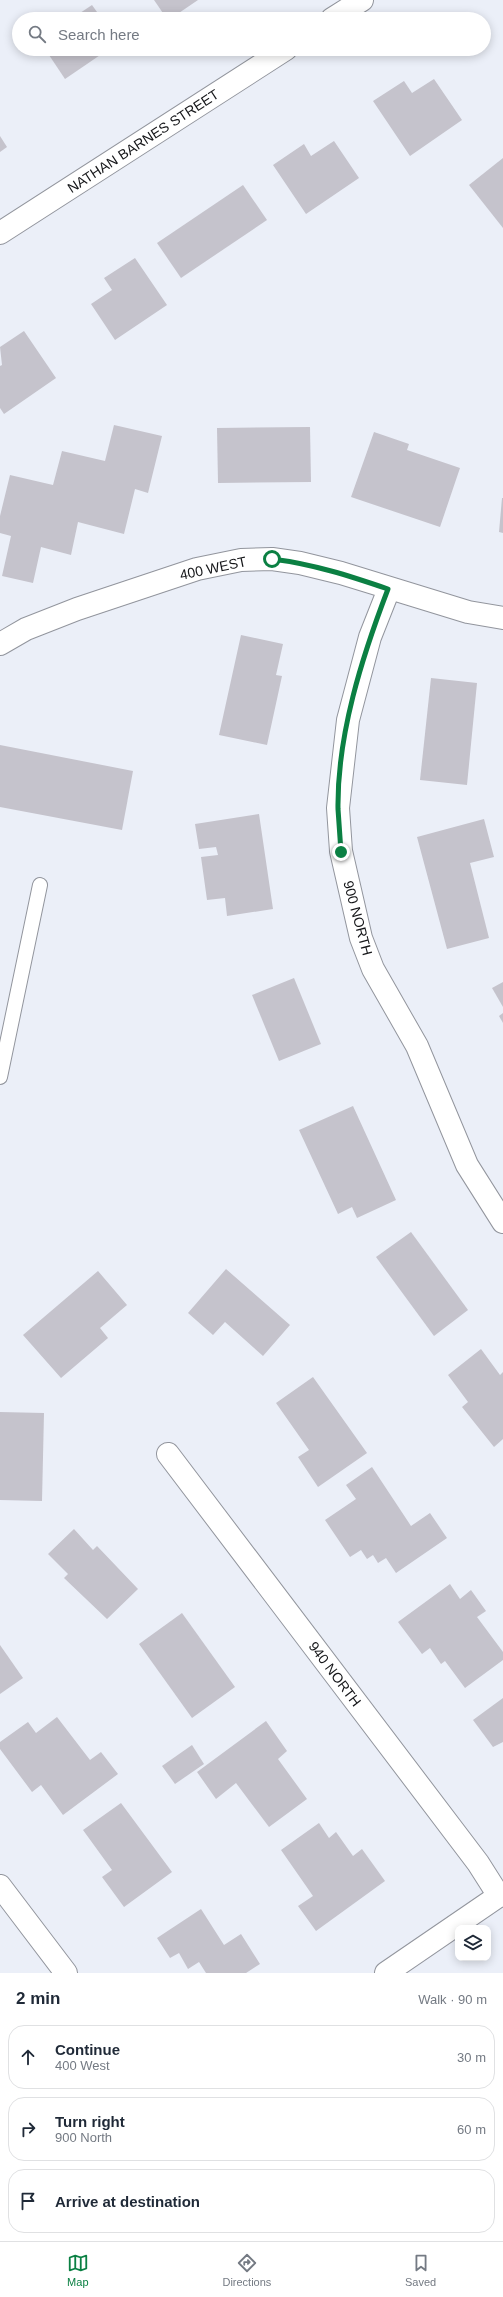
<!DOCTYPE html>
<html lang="en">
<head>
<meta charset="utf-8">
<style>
  :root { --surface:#fff; --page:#f6f6f7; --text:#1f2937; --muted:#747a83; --line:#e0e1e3; --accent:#0b8043 }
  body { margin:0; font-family:Arial,sans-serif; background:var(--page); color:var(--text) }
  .controls { position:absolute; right:12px; bottom:12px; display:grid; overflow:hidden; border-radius:8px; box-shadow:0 2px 10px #0003 }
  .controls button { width:36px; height:36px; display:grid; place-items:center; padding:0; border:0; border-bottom:1px solid var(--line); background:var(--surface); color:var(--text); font:20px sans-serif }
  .stop { position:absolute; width:12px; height:12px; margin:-9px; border:3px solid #0b8043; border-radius:50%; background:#fff }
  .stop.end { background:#0b8043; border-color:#fff; box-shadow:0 1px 4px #0008 }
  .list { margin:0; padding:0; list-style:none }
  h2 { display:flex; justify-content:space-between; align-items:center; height:52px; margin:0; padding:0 16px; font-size:17px }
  h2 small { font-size:13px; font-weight:400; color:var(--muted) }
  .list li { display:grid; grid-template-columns:26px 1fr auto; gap:12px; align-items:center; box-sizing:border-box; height:64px; margin:0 8px 8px; padding:0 8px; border:1px solid var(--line); border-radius:16px }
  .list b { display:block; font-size:15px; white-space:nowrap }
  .list p { margin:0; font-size:13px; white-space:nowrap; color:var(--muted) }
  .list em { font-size:13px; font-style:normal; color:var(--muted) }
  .icon { flex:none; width:22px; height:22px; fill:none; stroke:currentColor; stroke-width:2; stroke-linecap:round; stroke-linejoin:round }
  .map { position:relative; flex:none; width:503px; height:1973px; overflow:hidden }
  .search { position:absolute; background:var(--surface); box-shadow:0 2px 10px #0003; left:12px; right:12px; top:12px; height:44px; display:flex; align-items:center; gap:10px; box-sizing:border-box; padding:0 14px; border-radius:22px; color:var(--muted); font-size:15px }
  .sheet { height:268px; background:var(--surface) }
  nav { display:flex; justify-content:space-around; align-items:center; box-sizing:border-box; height:56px; border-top:1px solid var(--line); background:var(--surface); font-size:11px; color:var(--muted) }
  nav a { display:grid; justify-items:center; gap:2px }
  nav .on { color:var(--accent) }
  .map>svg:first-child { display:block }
</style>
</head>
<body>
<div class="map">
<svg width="503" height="1973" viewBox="0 0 503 1973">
  <rect width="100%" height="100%" fill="#ebeff8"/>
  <g fill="#c5c3cc">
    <polygon points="154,0 198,0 170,19 167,19"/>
    <polygon points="92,5 102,19 71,19"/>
    <polygon points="45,49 109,49 65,79"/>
    <polygon points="434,79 462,120 410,156 373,101 404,81 412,93"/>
    <polygon points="0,136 7,147 0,152"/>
    <polygon points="334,141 359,178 306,214 273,165 304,144 311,156"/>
    <polygon points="503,158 503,228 469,185"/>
    <polygon points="243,185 267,220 181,278 157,243"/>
    <polygon points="135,258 167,305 115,340 91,304 112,290 104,278"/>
    <polygon points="24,331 56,378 4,414 0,408 0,366 2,365 0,347"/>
    <polygon points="114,425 162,436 148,493 135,489 124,534 78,522 71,555 41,547 33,583 2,576 11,536 0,533 0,516 10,475 53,485 62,451 105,461"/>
    <polygon points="310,427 311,482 218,483 217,428"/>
    <polygon points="374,432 409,444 407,450 460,468 440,527 351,497"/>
    <polygon points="502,498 503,498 503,533 499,532"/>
    <polygon points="241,635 283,644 276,675 282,676 267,745 219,735"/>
    <polygon points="431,678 477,683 467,785 420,780"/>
    <polygon points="0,745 133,771 122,830 0,807"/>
    <polygon points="259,814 273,909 227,916 225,898 207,900 201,857 218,855 216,847 199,849 195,824"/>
    <polygon points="484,819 494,857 470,863 489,938 447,949 417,837"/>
    <polygon points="294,978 321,1044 279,1061 252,995"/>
    <polygon points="503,982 503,1007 492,988"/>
    <polygon points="503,1013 503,1023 499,1016"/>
    <polygon points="353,1106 396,1200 357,1218 352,1207 338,1214 299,1130"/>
    <polygon points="411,1232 468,1310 434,1336 376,1257"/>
    <polygon points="226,1269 290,1325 263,1356 225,1322 213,1335 188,1313"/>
    <polygon points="98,1271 127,1305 100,1328 108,1338 61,1378 23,1335"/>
    <polygon points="481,1349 500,1375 503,1372 503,1439 494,1447 462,1407 468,1402 448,1375"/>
    <polygon points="313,1377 367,1453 318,1487 298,1457 309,1450 276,1403"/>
    <polygon points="0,1412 44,1413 42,1501 0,1500"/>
    <polygon points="372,1467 411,1526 430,1513 447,1538 396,1573 386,1558 378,1563 373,1555 367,1559 361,1550 350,1557 325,1520 356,1499 346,1485"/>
    <polygon points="74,1529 93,1550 97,1546 138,1589 107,1619 64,1578 68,1574 48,1554"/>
    <polygon points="450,1584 460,1599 471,1590 486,1611 477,1617 503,1652 503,1660 465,1688 445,1661 441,1664 430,1648 422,1654 398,1622"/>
    <polygon points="182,1613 235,1687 192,1718 139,1644"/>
    <polygon points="0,1645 23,1678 0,1694"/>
    <polygon points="503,1698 503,1742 493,1747 473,1720"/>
    <polygon points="57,1717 90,1760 101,1752 118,1774 63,1815 41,1785 32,1792 0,1749 0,1742 28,1722 36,1733"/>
    <polygon points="266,1721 287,1751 278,1759 307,1799 269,1827 236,1783 216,1799 197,1772"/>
    <polygon points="192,1745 204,1764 175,1784 162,1766"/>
    <polygon points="121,1803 172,1872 124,1907 102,1877 112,1870 83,1830"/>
    <polygon points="319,1823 329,1838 336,1832 353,1856 362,1849 385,1881 316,1931 298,1906 313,1896 281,1850"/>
    <polygon points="201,1909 224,1945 241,1934 260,1964 246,1973 206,1973 199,1962 188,1969 179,1953 170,1958 157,1938"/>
  </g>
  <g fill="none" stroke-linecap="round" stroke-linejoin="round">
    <defs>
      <polyline id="service" points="0,1077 40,885"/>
      <g id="minor">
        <polyline points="332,19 362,0"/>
        <polyline points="0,233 286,49"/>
        <polyline points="389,589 370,637 348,720 338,808 341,851 361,938 373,969 417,1046 467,1165 503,1222"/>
        <polyline points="0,644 26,629 77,609 197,569 241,560 272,559 300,563 341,573 468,612 503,618"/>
        <polyline points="168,1454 478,1863 499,1896"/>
        <polyline points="0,1886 66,1973"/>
        <polyline points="386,1973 503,1893"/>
      </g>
    </defs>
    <use href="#service" stroke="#92959d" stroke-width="16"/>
    <use href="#minor" stroke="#92959d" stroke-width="24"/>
    <use href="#service" stroke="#fff" stroke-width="14"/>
    <use href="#minor" stroke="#fff" stroke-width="22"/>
  </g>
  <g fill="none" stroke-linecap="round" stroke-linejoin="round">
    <path stroke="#0b8043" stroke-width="5" d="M272,559C313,564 350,576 388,589C362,657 337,735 338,809C339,823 340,837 341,852"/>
  </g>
  <g text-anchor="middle" stroke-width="3.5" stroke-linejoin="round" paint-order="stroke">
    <g font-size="14" fill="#151619" stroke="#fff">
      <text transform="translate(143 141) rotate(-33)" y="5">NATHAN BARNES STREET</text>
      <text transform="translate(213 568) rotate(-12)" y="5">400 WEST</text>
      <text transform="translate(358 918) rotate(75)" y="5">900 NORTH</text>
      <text transform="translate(335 1674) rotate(53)" y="5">940 NORTH</text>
    </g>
  </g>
</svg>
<div class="controls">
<button><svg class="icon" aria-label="layers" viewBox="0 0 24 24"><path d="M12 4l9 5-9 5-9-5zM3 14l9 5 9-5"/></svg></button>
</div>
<div class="stop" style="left:272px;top:559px"></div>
<div class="stop end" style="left:341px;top:852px"></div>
<div class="search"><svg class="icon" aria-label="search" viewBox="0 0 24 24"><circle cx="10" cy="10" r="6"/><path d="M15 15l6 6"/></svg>Search here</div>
</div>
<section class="sheet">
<h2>2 min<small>Walk · 90 m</small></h2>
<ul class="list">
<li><svg class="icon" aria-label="ahead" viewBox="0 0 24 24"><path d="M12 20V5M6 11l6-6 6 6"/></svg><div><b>Continue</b><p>400 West</p></div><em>30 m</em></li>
<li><svg class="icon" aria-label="right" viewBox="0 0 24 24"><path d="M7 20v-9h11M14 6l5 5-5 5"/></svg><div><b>Turn right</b><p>900 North</p></div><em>60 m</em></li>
<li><svg class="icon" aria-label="arrive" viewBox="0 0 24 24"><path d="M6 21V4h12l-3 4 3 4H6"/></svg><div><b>Arrive at destination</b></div></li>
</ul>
</section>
<nav>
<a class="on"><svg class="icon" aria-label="map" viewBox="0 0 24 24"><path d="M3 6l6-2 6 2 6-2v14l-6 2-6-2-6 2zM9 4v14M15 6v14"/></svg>Map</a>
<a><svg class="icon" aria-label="directions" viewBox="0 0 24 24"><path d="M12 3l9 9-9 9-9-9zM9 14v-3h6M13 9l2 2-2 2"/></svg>Directions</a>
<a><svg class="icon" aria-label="saved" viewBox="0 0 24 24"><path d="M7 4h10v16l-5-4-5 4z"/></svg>Saved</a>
</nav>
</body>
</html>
